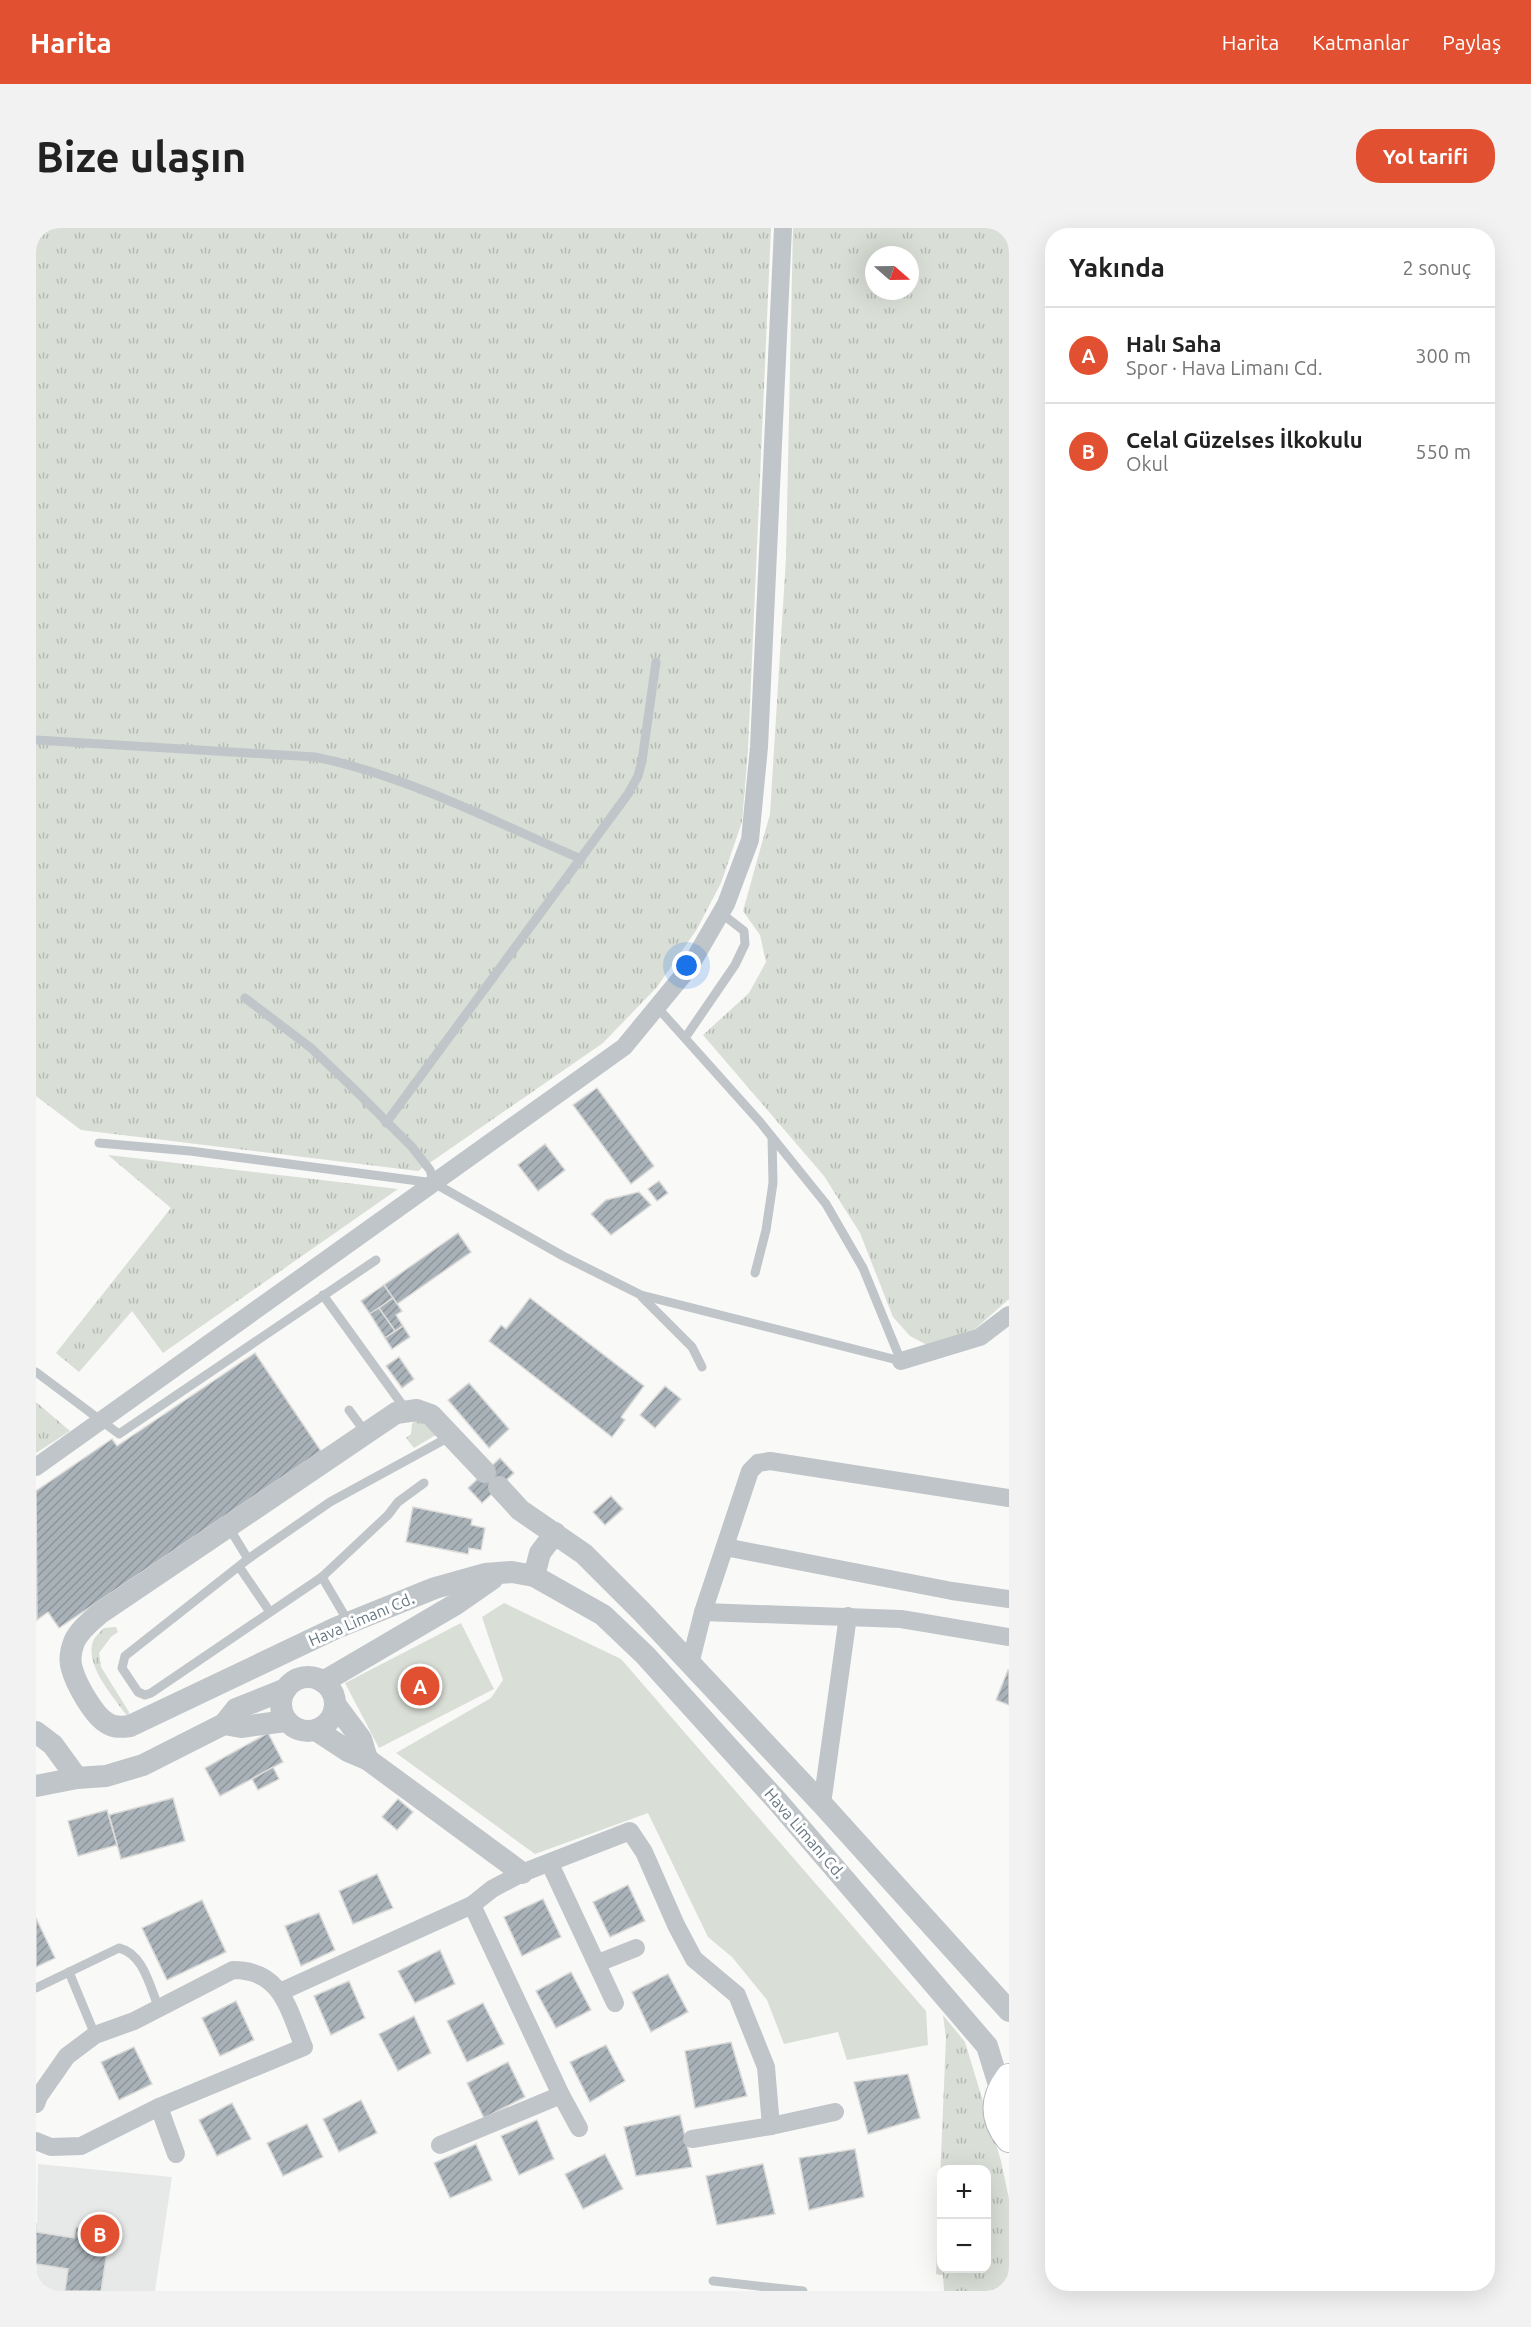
<!DOCTYPE html>
<html lang="tr">
<head>
<meta charset="utf-8">
<style>
  :root { --surface:#fff; --page:#f2f2f2; --text:#222; --muted:#767676; --line:#e0e0e0; --accent:#e05031 }
  body { margin:0; font-family:Ubuntu,sans-serif; background:var(--page); color:var(--text) }
  .controls { position:absolute; right:18px; bottom:18px; display:grid; overflow:hidden; border-radius:12px; box-shadow:0 6px 24px #0002 }
  .controls button { width:54px; height:54px; display:grid; place-items:center; padding:0; border:0; border-bottom:2px solid var(--line); background:var(--surface); color:var(--text); font:30px sans-serif }
  .compass { position:absolute; left:829px; top:18px; width:54px; height:54px; border-radius:50%; background:var(--surface); box-shadow:0 6px 24px #0002; rotate:110deg }
  .you { position:absolute; left:651px; top:738px; width:21px; height:21px; margin:-15px; border:4px solid #fff; border-radius:50%; background:#1a73e8; box-shadow:0 0 0 9px #1a73e833 }
  .badge { display:grid; place-items:center; width:39px; height:39px; border-radius:50%; background:var(--accent); color:#fff; font-size:20px; font-weight:700 }
  .pin { position:absolute; translate:-50% -50%; border:3px solid #fff; box-shadow:0 2px 6px #0006 }
  .list { margin:0; padding:0; list-style:none }
  h2 { display:flex; justify-content:space-between; align-items:center; height:78px; margin:0; padding:0 24px; font-size:26px }
  h2 small { font-size:20px; font-weight:400; color:var(--muted) }
  .list li { display:grid; grid-template-columns:39px 1fr auto; gap:18px; align-items:center; box-sizing:border-box; height:96px; padding:0 24px; border-top:2px solid var(--line) }
  .list b { display:block; font-size:22px; white-space:nowrap }
  .list p { margin:0; font-size:20px; white-space:nowrap; color:var(--muted) }
  .list em { font-size:20px; font-style:normal; color:var(--muted) }
  .map { position:relative; flex:none; width:973px; height:2063px; overflow:hidden; border-radius:24px }
  header { display:flex; align-items:center; gap:36px; box-sizing:border-box; height:84px; padding:0 30px; background:var(--accent); color:#fff }
  header strong { font-size:28px }
  nav { display:flex; gap:33px; margin-inline-start:auto; font-size:21px }
  .intro { display:flex; align-items:center; justify-content:space-between; box-sizing:border-box; height:144px; padding:0 36px }
  h1 { margin:0; font-size:42px }
  .button { padding:15px 27px; border-radius:24px; background:var(--accent); color:#fff; font-size:21px; font-weight:700 }
  main { display:flex; gap:36px; padding:0 36px }
  aside { flex:1; background:var(--surface); border-radius:24px; box-shadow:0 6px 24px #0002 }
  .map>svg:first-child { display:block }
</style>
</head>
<body>
<header>
<strong>Harita</strong>
<nav><a>Harita</a><a>Katmanlar</a><a>Paylaş</a></nav>
</header>
<div class="intro"><h1>Bize ulaşın</h1><a class="button">Yol tarifi</a></div>
<main>
<div class="map">
<svg width="973" height="2063" viewBox="0 0 973 2063">
  <defs>
    <pattern id="grass-tufts" width="24" height="20" patternUnits="userSpaceOnUse" patternTransform="scale(1.5)"><rect width="24" height="20" fill="#d9ded6"/><path d="M3 7l-1-3M5 7V3M7 7l1-3M15 17l-1-3M17 17v-4M19 17l1-3" fill="none" stroke="#b4b9b3"/></pattern>
    <pattern id="building-hatch" width="6" height="6" patternUnits="userSpaceOnUse" patternTransform="scale(1.5)"><rect width="6" height="6" fill="#a9b2b8"/><path d="M-1 1l2-2M0 6l6-6M5 7l2-2" fill="none" stroke="#8d959b"/></pattern>
  </defs>
  <rect width="100%" height="100%" fill="#f9f9f7"/>
  <polygon fill="#e7e8e8" points="2,1936 136,1949 119,2063 0,2063"/>
  <g fill="url(#grass-tufts)" fill-rule="evenodd">
    <polygon points="0,0 735,0 712,522 706,594 685,655 661,701 621,759 567,815 382,943 45,902 0,868"/>
    <path d="M757,0H973V1071L939,1101L891,1117L874,1108L857,1089L824,1005L788,948L667,807L713,765L730,734L724,707L707,683L734,586L750,330ZM838,27H874V63H838Z"/>
    <polygon points="72,927 362,961 127,1125 96,1083 43,1144 20,1125 135,980"/>
    <polygon points="0,1174 34,1203 0,1225"/>
    <polygon points="380,1191 403,1205 378,1220 370,1210 375,1206 376,1196"/>
    <path d="M80,1399L82,1404L75,1409L63,1425L65,1439L93,1484L92,1489C79,1471 46,1435 58,1411C60,1408 65,1403 68,1400Z"/>
    <path d="M907,1787L929,1814L965,1933L973,1971V2063H908L907,2047L900,2046L910,1810ZM906,1942H950V2040H906Z"/>
  </g>
  <g fill="#d9ded6">
    <polygon points="468,1375 585,1431 890,1783 892,1817 811,1832 802,1804 748,1816 731,1772 696,1729 672,1709 612,1585 499,1626 360,1525 455,1470 467,1452 446,1389"/>
    <polygon points="425,1395 458,1461 343,1520 309,1455"/>
  </g>
  <g fill="url(#building-hatch)" stroke="#dbdbd9" stroke-width="1.5">
    <polygon points="561,860 618,938 595,956 537,877"/>
    <polygon points="509,916 529,942 502,963 482,937"/>
    <polygon points="623,953 632,965 621,973 612,961"/>
    <polygon points="603,964 615,977 575,1007 555,986 570,972"/>
    <polygon points="422,1005 435,1024 361,1076 348,1057"/>
    <polygon points="348,1057 357,1070 334,1086 325,1073"/>
    <polygon points="357,1070 366,1083 360,1087 367,1098 359,1103 343,1080"/>
    <polygon points="494,1070 608,1158 585,1189 589,1192 576,1209 453,1113 465,1097 470,1101"/>
    <polygon points="343,1080 359,1103 349,1110 334,1086"/>
    <polygon points="367,1098 374,1109 356,1121 349,1110"/>
    <polygon points="219,1125 285,1223 23,1400 12,1384 1,1392 0,1263 76,1211 81,1218"/>
    <polygon points="363,1129 378,1151 366,1160 350,1138"/>
    <polygon points="433,1155 473,1201 453,1220 412,1172"/>
    <polygon points="629,1158 645,1171 619,1200 604,1187"/>
    <polygon points="464,1230 478,1245 446,1275 432,1260"/>
    <polygon points="575,1268 587,1281 569,1297 557,1284"/>
    <polygon points="377,1279 436,1291 435,1297 449,1300 445,1322 433,1320 432,1326 370,1314"/>
    <polygon points="972,1442 973,1442 973,1477 960,1472"/>
    <polygon points="232,1505 247,1534 184,1568 169,1540"/>
    <polygon points="237,1539 243,1551 222,1562 216,1551"/>
    <polygon points="137,1570 149,1613 85,1631 73,1587"/>
    <polygon points="362,1571 377,1584 361,1602 346,1589"/>
    <polygon points="71,1582 81,1617 42,1628 32,1593"/>
    <polygon points="341,1646 357,1680 317,1696 303,1663"/>
    <polygon points="592,1657 609,1693 574,1709 557,1674"/>
    <polygon points="507,1671 525,1709 486,1728 468,1689"/>
    <polygon points="166,1672 190,1724 131,1752 106,1700"/>
    <polygon points="283,1685 299,1722 265,1738 249,1698"/>
    <polygon points="0,1690 19,1730 0,1739"/>
    <polygon points="404,1722 419,1756 379,1775 362,1743"/>
    <polygon points="535,1744 555,1782 520,1800 500,1763"/>
    <polygon points="632,1746 652,1784 615,1804 596,1764"/>
    <polygon points="313,1753 329,1790 295,1807 278,1768"/>
    <polygon points="200,1773 218,1812 184,1828 166,1790"/>
    <polygon points="447,1775 468,1816 431,1834 411,1793"/>
    <polygon points="378,1788 395,1825 362,1843 343,1806"/>
    <polygon points="695,1814 711,1868 659,1880 649,1823"/>
    <polygon points="570,1817 589,1853 554,1874 534,1834"/>
    <polygon points="98,1819 116,1856 83,1872 65,1834"/>
    <polygon points="472,1834 489,1869 448,1890 431,1855"/>
    <polygon points="872,1846 884,1890 832,1906 818,1854"/>
    <polygon points="325,1872 341,1905 303,1924 287,1891"/>
    <polygon points="196,1875 215,1911 181,1928 163,1892"/>
    <polygon points="644,1887 656,1939 600,1948 588,1899"/>
    <polygon points="501,1892 518,1931 483,1947 465,1908"/>
    <polygon points="271,1896 287,1929 247,1948 231,1915"/>
    <polygon points="440,1916 456,1952 414,1970 398,1935"/>
    <polygon points="819,1921 828,1969 773,1982 763,1930"/>
    <polygon points="569,1926 587,1961 547,1981 529,1946"/>
    <polygon points="727,1936 739,1986 681,1997 670,1948"/>
    <polygon points="0,1995 0,2004 38,2010 40,1999 74,2005 65,2063 29,2063 32,2041 0,2036"/>
  </g>
  <g fill="none" stroke-linecap="round" stroke-linejoin="round">
    <defs>
      <path id="secondary" d="M973,1849C957,1870 956,1890 973,1911"/>
    </defs>
    <use href="#secondary" stroke="#b3b9bd" stroke-width="28"/>
    <g stroke="#c0c5c9" stroke-width="9">
      <path d="M0,512L279,529C372,548 459,594 545,631"/>
      <polyline points="209,770 275,820 317,860 376,919 394,942 398,955"/>
      <polyline points="621,779 724,894 790,976 827,1040 865,1133"/>
      <polyline points="649,810 699,737 709,716 708,703 685,685"/>
      <polyline points="350,895 592,566 602,548 606,533 620,434"/>
      <polyline points="63,915 154,923 398,955 527,1028 605,1067 865,1133"/>
      <polyline points="719,1045 730,1002 737,955 736,909"/>
      <polyline points="287,1067 370,1182"/>
      <polyline points="606,1069 656,1119 666,1139"/>
      <polyline points="0,1144 83,1206 340,1032"/>
      <polyline points="313,1182 330,1205"/>
      <polyline points="388,1255 362,1274 352,1287 286,1349 115,1465 109,1467 102,1464 86,1440 89,1428 212,1331 294,1274 415,1208"/>
      <polyline points="192,1298 212,1331"/>
      <polyline points="204,1340 234,1384"/>
      <polyline points="286,1349 313,1395"/>
      <polyline points="33,1744 59,1807"/>
      <path d="M0,1760L83,1720C108,1726 114,1760 123,1780"/>
      <polyline points="677,2053 767,2063"/>
    </g>
    <g stroke="#c0c5c9" stroke-width="18">
      <polyline points="865,1133 944,1109 973,1087"/>
      <polyline points="0,1239 588,819 653,740 690,676 714,612 723,519 747,0"/>
      <polyline points="689,1319 916,1363 973,1371"/>
      <polyline points="667,1384 865,1391 973,1409"/>
      <polyline points="654,1436 667,1384 714,1243 722,1235 734,1233 973,1270"/>
      <polyline points="786,1576 812,1388"/>
      <polyline points="514,1636 579,1775"/>
      <polyline points="436,1677 525,1867 543,1900"/>
      <polyline points="562,1735 600,1720"/>
      <polyline points="244,1764 436,1677 456,1661 486,1645 594,1603 608,1624 640,1697 658,1731 701,1767 730,1839 735,1898 656,1911"/>
      <path d="M0,1876L3,1868L31,1828L59,1807L98,1793L197,1742C246,1742 252,1781 268,1819L123,1879L45,1918L15,1919L0,1913"/>
      <polyline points="123,1879 140,1926"/>
      <polyline points="735,1898 799,1884"/>
      <polyline points="404,1917 525,1867"/>
    </g>
    <g stroke="#c0c5c9" stroke-width="22">
      <path d="M449,1244L395,1187L381,1182L360,1185L63,1386C54,1394 43,1402 38,1414C35,1422 33,1432 36,1441C40,1456 58,1488 71,1495C78,1500 86,1499 94,1498L300,1400L399,1360L449,1346L476,1344L498,1348L567,1387L609,1427L742,1574L951,1818L964,1860"/>
      <polyline points="463,1259 484,1282 548,1326 606,1384 786,1576 973,1783"/>
      <polyline points="498,1348 504,1325 519,1305"/>
      <circle cx="272" cy="1476" r="27"/>
      <polyline points="287,1454 420,1376 456,1351"/>
      <polyline points="299,1476 325,1511 331,1531"/>
      <polyline points="188,1496 205,1499 250,1493"/>
      <polyline points="280,1502 312,1523 331,1531 486,1645"/>
      <polyline points="0,1504 17,1517 41,1550"/>
      <polyline points="0,1558 41,1550 70,1548 107,1537 188,1496 200,1481 250,1461"/>
    </g>
    <use href="#secondary" stroke="#fff" stroke-width="26"/>
  </g>
  <g text-anchor="middle" stroke-width="6" stroke-linejoin="round" paint-order="stroke">
    <g font-size="16" fill="#657681" stroke="#fff">
      <text transform="translate(325 1391) rotate(-23)" y="6">Hava Limanı Cd.</text>
      <text transform="translate(769 1605) rotate(49)" y="6">Hava Limanı Cd.</text>
    </g>
  </g>
</svg>
<div class="controls">
<button>+</button>
<button>−</button>
</div>
<svg class="compass" viewBox="-18 -18 36 36"><path d="M0-13l5 13h-10z" fill="#e53935"/><path d="M0 13l5-13h-10z" fill="#767676"/></svg>
<div class="you"></div>
<div class="pin badge" style="left:384px;top:1458px">A</div>
<div class="pin badge" style="left:64px;top:2006px">B</div>
</div>
<aside>
<h2>Yakında<small>2 sonuç</small></h2>
<ul class="list">
<li><span class="badge">A</span><div><b>Halı Saha</b><p>Spor · Hava Limanı Cd.</p></div><em>300 m</em></li>
<li><span class="badge">B</span><div><b>Celal Güzelses İlkokulu</b><p>Okul</p></div><em>550 m</em></li>
</ul>
</aside>
</main>
</body>
</html>
